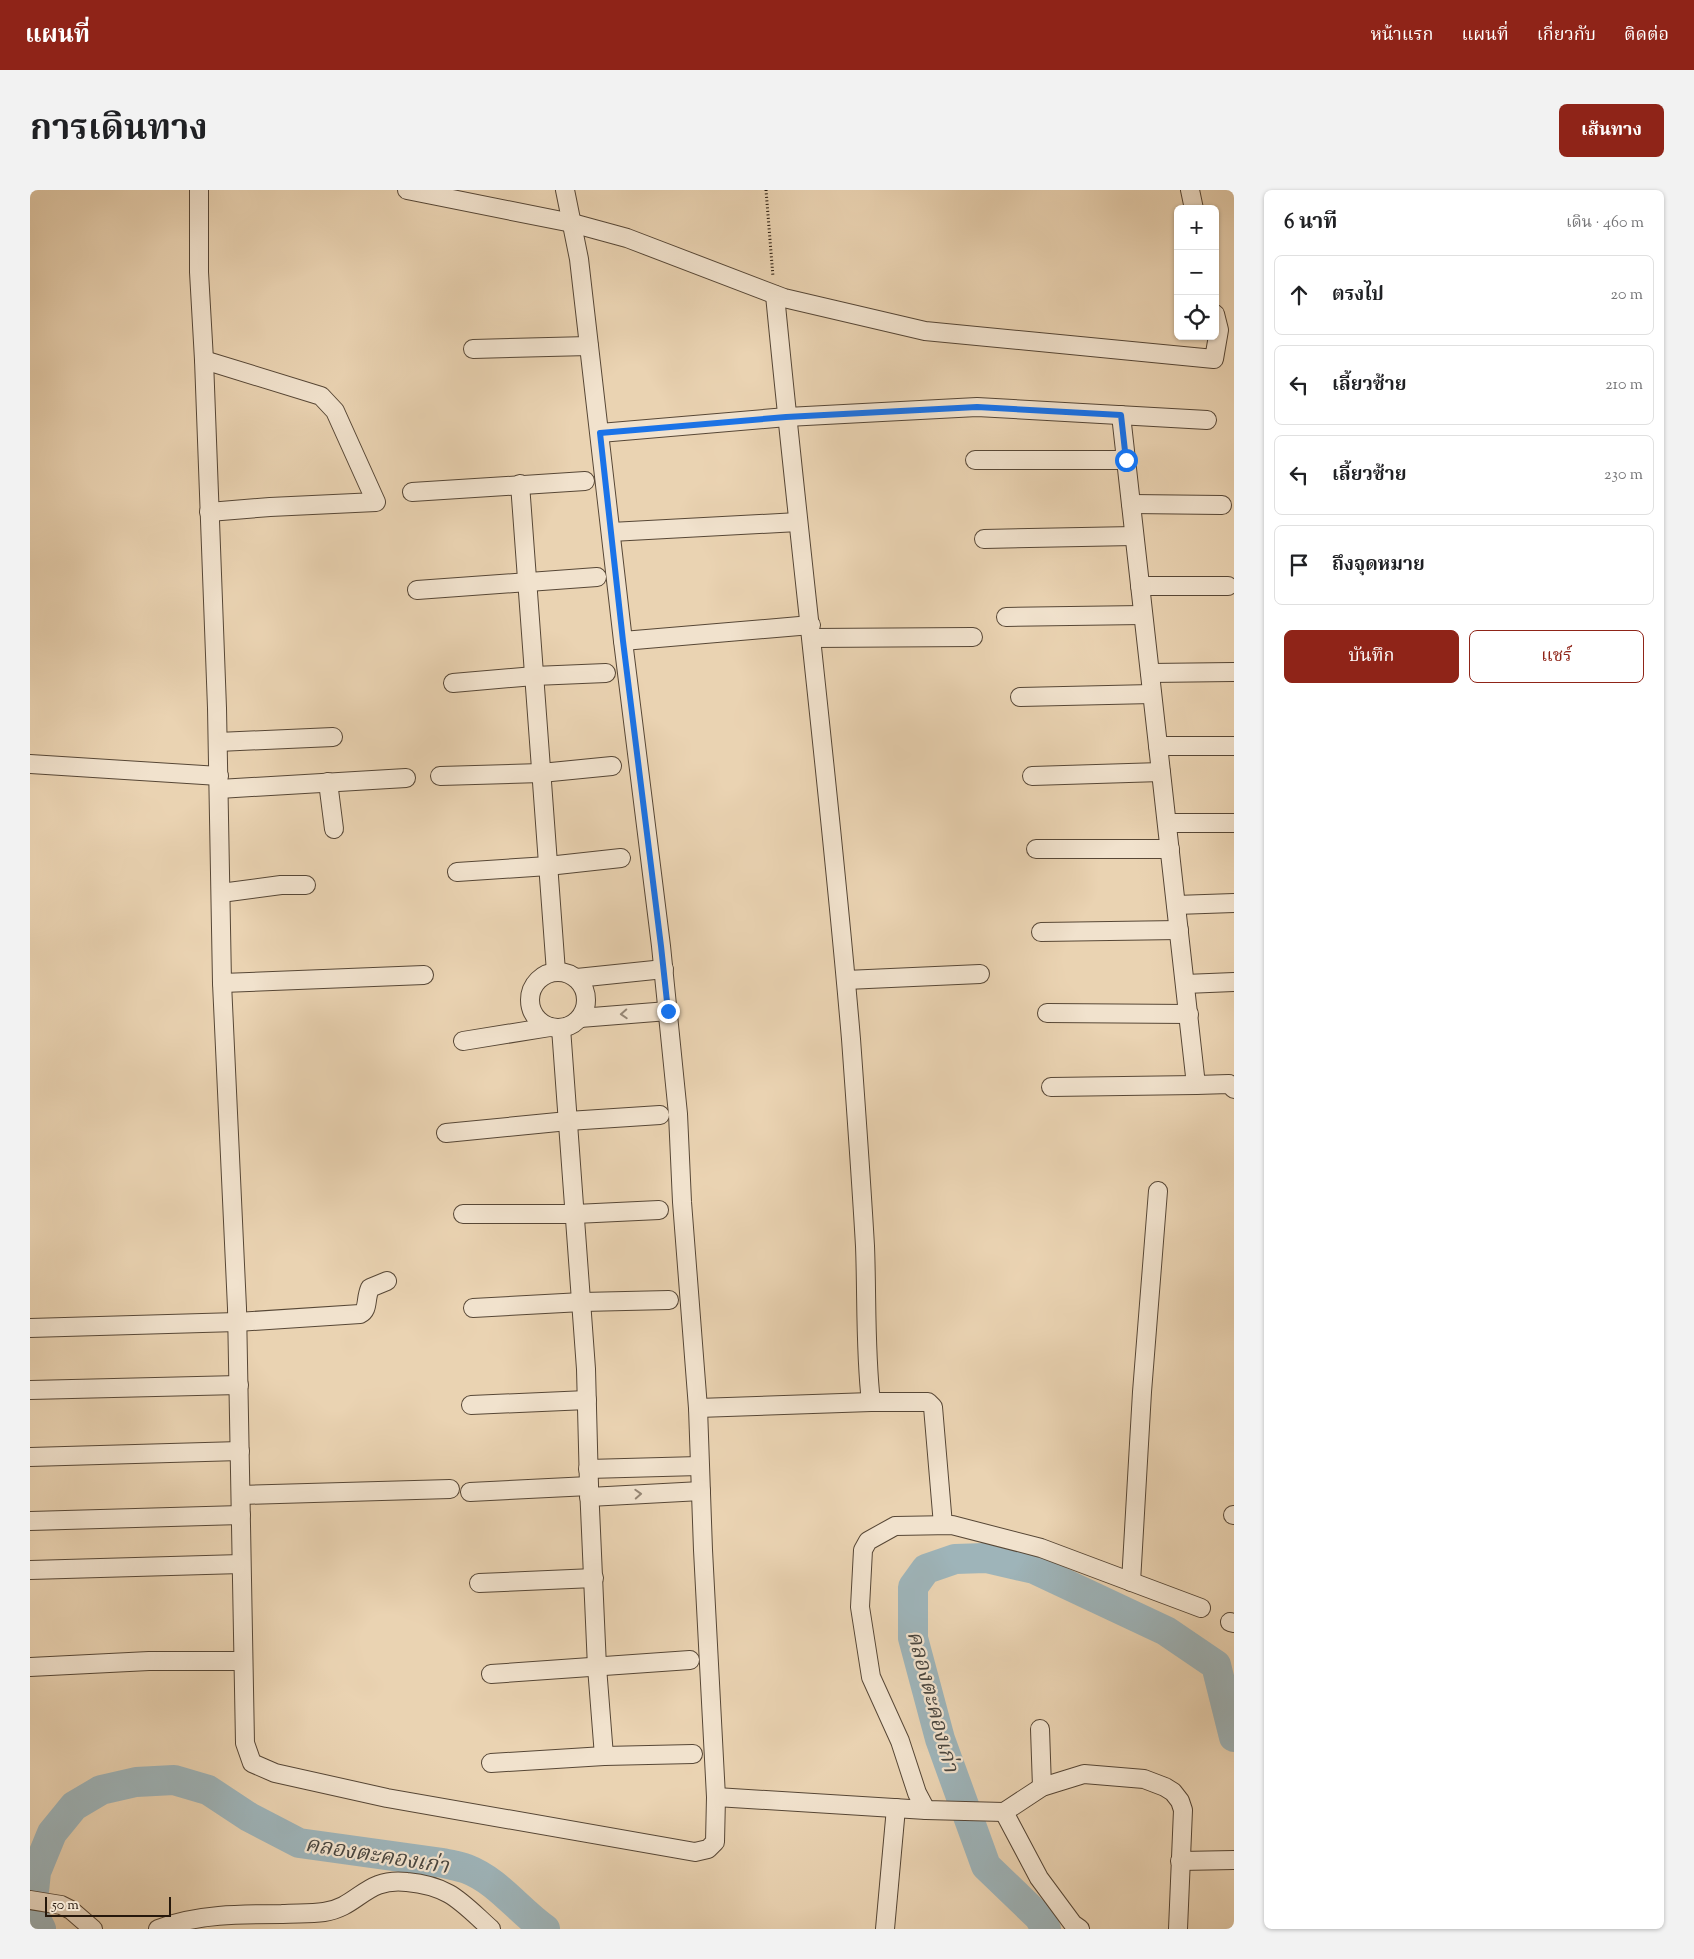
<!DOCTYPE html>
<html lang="th">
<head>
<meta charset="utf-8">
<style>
  :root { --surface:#fff; --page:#f2f2f2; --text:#202124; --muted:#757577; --line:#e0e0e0; --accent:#8f2418 }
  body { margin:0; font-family:"Sorts Mill Goudy","Noto Serif Thai",serif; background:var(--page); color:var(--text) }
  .controls { position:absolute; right:15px; top:15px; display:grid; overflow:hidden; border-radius:8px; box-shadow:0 1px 4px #0004 }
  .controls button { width:45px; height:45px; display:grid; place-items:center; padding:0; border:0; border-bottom:1px solid var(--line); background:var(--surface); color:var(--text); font:25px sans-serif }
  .scale { position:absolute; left:15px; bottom:12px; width:126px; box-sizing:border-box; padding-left:5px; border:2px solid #26180c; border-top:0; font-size:14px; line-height:18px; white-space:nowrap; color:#26180c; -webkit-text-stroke:4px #f1e2cd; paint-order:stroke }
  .stop { position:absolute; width:15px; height:15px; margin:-11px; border:4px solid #1a73e8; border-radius:50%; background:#fff }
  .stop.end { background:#1a73e8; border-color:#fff; box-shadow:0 1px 5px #0008 }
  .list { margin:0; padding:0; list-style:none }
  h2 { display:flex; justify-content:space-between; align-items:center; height:65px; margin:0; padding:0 20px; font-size:21px }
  h2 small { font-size:16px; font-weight:400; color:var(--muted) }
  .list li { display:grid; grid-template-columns:32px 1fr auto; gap:15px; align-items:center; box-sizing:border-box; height:80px; margin:0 10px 10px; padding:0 10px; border:1px solid var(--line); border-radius:8px }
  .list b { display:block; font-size:19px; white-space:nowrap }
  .list em { font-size:16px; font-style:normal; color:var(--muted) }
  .actions { display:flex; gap:10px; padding:15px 20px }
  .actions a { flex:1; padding:11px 0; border:1px solid var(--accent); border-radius:8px; text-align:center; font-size:18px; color:var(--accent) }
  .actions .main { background:var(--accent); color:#fff }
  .icon { flex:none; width:28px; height:28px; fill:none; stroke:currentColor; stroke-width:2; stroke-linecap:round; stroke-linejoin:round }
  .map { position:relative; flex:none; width:1204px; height:1739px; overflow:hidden; border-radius:8px }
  header { display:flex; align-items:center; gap:30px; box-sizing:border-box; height:70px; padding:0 25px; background:var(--accent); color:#fff }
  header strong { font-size:24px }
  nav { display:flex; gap:28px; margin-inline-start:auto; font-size:18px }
  .intro { display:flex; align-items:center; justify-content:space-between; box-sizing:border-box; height:120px; padding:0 30px }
  h1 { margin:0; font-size:35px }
  .button { padding:12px 22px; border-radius:8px; background:var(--accent); color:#fff; font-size:18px; font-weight:700 }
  main { display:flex; gap:30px; padding:0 30px }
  aside { flex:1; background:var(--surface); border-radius:8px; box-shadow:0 1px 4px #0004 }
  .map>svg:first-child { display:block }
</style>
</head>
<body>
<header>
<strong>แผนที่</strong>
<nav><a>หน้าแรก</a><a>แผนที่</a><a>เกี่ยวกับ</a><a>ติดต่อ</a></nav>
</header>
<div class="intro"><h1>การเดินทาง</h1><a class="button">เส้นทาง</a></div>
<main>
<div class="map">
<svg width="1204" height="1739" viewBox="0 0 1204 1739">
  <rect width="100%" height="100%" fill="#ead3b2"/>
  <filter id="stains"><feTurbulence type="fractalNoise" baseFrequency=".004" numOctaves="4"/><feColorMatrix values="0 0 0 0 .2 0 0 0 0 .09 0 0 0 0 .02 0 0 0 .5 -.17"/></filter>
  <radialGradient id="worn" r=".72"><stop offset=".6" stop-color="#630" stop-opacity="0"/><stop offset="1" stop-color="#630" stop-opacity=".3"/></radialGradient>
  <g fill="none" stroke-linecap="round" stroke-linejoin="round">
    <g stroke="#9eb4b9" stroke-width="30">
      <path d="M11,1739L2,1721L6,1682L22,1643L44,1616L71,1600L106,1592L144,1590L178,1600L219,1627L269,1653L413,1673C421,1675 429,1676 437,1679C468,1691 488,1720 515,1739"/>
      <polyline points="1016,1739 1009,1727 956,1676 910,1549 883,1448 883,1397 896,1379 925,1369 956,1368 1004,1379 1136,1441 1186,1475 1204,1547"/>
    </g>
    <defs>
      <g id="minor">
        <polyline points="169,0 169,82 174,170 187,518 192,793 207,1118 215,1553 222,1573 245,1583 357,1608 665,1662 678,1659 685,1652 686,1607 673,1360 668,1218 652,1012 648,924 631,756 593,451 549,69 535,0"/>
        <polyline points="377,0 542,33 597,48 754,108 895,141 1184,169 1189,140 1185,124"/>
        <polyline points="1160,0 1164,19"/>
        <path d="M745,105C769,353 800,601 821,849C826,918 831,987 835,1056C837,1107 835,1161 841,1212"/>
        <polyline points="443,159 559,156"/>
        <polyline points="174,170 291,206 305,221 346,312 240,317 179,322"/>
        <polyline points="1091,225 1166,895 1199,894 1204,899"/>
        <polyline points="570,243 757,227 947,217 1177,230"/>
        <polyline points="945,270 1096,270"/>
        <polyline points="490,294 526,782"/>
        <polyline points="382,302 555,291"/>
        <polyline points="1101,314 1192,315"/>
        <polyline points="581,342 768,332"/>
        <polyline points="954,349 1104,346"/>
        <polyline points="1110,396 1198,396"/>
        <polyline points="387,400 567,387"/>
        <polyline points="976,427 1113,425"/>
        <polyline points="782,448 943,447"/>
        <polyline points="593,451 781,435"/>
        <polyline points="1120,483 1203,482"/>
        <polyline points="423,493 504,486 576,483"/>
        <polyline points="990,507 1122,504"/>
        <polyline points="188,552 303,547"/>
        <polyline points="1128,556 1204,556"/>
        <polyline points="0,574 189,586"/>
        <polyline points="410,586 511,583 582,576"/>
        <polyline points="1002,586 1131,582"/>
        <polyline points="298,592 304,639"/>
        <polyline points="189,599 376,588"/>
        <polyline points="1137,633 1204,633"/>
        <polyline points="1006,659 1140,659"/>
        <polyline points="427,682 518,676 591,668"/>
        <polyline points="191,703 251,695 276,695"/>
        <polyline points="1146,715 1204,713"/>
        <polyline points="1011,742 1149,740"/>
        <circle cx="528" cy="810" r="28"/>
        <polyline points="547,788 634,779"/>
        <polyline points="816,790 950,784"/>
        <polyline points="192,793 394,785"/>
        <polyline points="1155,794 1204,792"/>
        <polyline points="1017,823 1159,824"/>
        <polyline points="550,828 638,821"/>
        <polyline points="531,838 556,1179 559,1296 567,1477 574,1566"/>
        <polyline points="433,851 520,837"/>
        <polyline points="1021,897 1166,895"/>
        <polyline points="416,943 538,931 630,925"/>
        <polyline points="433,1024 545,1024 629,1020"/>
        <polyline points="443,1118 552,1112 639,1110"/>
        <path d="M0,1138L207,1132L330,1124C339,1120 335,1109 340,1098L357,1091"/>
        <polyline points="0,1200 209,1195"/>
        <polyline points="441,1215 557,1210"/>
        <polyline points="668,1218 841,1212 898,1212 903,1217 913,1335"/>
        <polyline points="0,1267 210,1261"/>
        <polyline points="558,1279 669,1276"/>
        <polyline points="440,1302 559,1296"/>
        <polyline points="211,1305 420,1299"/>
        <polyline points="559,1307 671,1301"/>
        <polyline points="1203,1325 1204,1325"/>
        <polyline points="0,1331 211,1325"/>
        <polyline points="0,1380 211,1374"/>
        <polyline points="1101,1392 1112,1202 1128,1001"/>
        <polyline points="449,1393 564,1388"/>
        <polyline points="1200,1432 1204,1433"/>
        <polyline points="0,1477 119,1471 213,1471"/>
        <polyline points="461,1484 660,1470"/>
        <polyline points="1010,1539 1012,1597"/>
        <polyline points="461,1573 574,1566 663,1564"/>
        <polyline points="686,1607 896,1620 974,1622 1012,1597 1054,1584 1114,1589 1135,1597 1143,1602 1150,1611 1153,1620 1148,1739"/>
        <polyline points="896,1620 887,1603 870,1551 841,1487 830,1417 833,1360 838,1351 865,1336 922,1335 1011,1358 1171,1418"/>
        <polyline points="974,1622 1009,1688 1043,1734 1050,1739"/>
        <polyline points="1150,1671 1204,1670"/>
        <polyline points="0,1710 31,1715 41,1720 63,1739"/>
        <path d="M128,1739C166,1724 211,1724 252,1724C266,1723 280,1724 294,1722C329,1717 335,1687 377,1692C420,1696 431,1712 461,1739"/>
        <polyline points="855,1739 866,1618"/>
      </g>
    </defs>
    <use href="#minor" stroke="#574736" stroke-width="20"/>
    <polyline stroke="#26180c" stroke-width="3" stroke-dasharray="1 2.5" stroke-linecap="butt" points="736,0 743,87"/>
    <use href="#minor" stroke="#f1e2cd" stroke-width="18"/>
  </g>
  <defs><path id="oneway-chevron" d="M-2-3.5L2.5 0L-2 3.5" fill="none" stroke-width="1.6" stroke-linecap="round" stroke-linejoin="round" transform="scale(1.25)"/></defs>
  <g stroke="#968776">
    <use href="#oneway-chevron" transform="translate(594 824) rotate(177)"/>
    <use href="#oneway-chevron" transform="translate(608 1304) rotate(-3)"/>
  </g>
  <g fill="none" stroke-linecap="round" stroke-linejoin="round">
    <polyline stroke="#1a73e8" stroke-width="6" points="638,821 631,756 593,451 570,243 756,227 947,217 1091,225 1096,270"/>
  </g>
  <g text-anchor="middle" stroke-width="4.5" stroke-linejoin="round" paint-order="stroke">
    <g font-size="22" font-style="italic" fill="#4a4740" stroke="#f1e2cd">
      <text transform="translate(904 1511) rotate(75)" y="8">คลองตะคองเก่า</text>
      <text transform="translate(347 1664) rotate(9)" y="8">คลองตะคองเก่า</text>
    </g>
  </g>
  <rect width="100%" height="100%" filter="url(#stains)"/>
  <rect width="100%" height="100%" fill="url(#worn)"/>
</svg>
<div class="controls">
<button>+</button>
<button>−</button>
<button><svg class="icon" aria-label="locate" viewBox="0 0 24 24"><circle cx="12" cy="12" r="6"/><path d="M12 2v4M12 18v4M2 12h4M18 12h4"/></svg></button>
</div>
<div class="scale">50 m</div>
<div class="stop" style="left:1096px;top:270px"></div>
<div class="stop end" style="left:638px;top:821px"></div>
</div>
<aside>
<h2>6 นาที<small>เดิน · 460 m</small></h2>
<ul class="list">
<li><svg class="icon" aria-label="ahead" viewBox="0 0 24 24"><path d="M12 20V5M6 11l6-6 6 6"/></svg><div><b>ตรงไป</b></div><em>20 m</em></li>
<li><svg class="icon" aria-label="left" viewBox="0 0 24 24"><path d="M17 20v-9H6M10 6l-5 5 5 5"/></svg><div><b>เลี้ยวซ้าย</b></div><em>210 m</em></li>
<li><svg class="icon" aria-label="left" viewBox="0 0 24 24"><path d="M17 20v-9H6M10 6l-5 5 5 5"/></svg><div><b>เลี้ยวซ้าย</b></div><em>230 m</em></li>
<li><svg class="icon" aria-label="arrive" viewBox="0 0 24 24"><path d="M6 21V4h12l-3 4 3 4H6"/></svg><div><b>ถึงจุดหมาย</b></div></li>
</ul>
<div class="actions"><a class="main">บันทึก</a><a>แชร์</a></div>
</aside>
</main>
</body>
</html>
